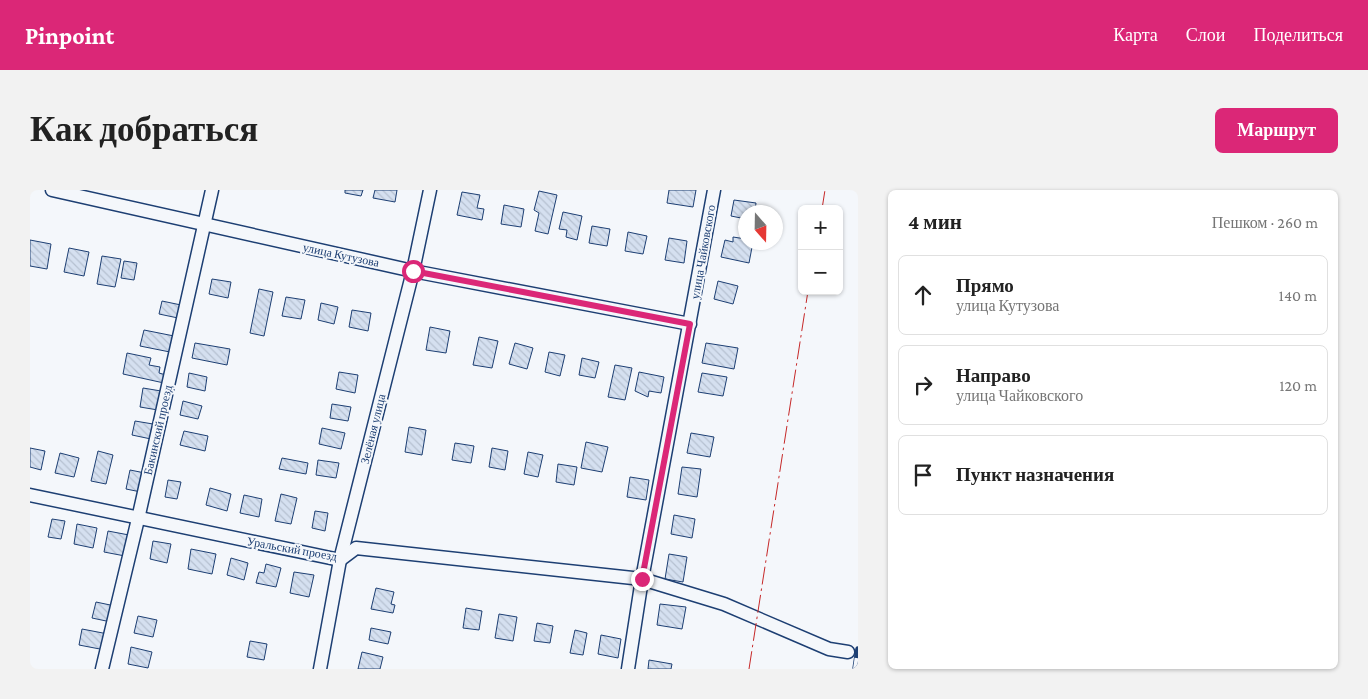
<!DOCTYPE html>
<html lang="ru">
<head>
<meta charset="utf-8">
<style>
  :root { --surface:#fff; --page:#f2f2f2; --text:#222; --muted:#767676; --line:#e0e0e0; --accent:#db2777 }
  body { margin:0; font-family:"Crimson Pro",serif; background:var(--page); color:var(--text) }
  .controls { position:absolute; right:15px; top:15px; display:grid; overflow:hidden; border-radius:8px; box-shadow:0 1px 4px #0004 }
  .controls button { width:45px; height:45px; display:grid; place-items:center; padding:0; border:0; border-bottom:1px solid var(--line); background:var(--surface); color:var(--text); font:25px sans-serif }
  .compass { position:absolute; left:708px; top:15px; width:45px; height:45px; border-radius:50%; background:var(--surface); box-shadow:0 1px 4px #0004; rotate:160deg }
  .stop { position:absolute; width:15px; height:15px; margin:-11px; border:4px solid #db2777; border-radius:50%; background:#fff }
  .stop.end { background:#db2777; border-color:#fff; box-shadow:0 1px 5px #0008 }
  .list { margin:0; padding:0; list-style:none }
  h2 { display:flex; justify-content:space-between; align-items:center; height:65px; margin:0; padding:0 20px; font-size:21px }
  h2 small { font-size:16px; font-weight:400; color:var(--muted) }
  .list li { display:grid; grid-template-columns:32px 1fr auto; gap:15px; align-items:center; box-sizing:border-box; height:80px; margin:0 10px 10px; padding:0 10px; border:1px solid var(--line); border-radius:8px }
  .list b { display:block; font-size:19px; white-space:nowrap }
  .list p { margin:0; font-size:16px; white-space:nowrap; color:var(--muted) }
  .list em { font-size:16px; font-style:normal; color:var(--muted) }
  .icon { flex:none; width:28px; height:28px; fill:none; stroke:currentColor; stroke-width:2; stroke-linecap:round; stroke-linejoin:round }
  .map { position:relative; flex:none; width:828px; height:479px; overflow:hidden; border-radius:8px }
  header { display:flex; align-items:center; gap:30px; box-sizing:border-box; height:70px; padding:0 25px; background:var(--accent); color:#fff }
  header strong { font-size:24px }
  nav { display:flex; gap:28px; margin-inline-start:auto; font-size:18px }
  .intro { display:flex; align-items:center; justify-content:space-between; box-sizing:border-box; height:120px; padding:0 30px }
  h1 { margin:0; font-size:35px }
  .button { padding:12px 22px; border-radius:8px; background:var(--accent); color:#fff; font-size:18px; font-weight:700 }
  main { display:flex; gap:30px; padding:0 30px }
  aside { flex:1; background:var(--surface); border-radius:8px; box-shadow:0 1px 4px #0004 }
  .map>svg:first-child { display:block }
</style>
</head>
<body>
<header>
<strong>Pinpoint</strong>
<nav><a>Карта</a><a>Слои</a><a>Поделиться</a></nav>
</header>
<div class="intro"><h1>Как добраться</h1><a class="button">Маршрут</a></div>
<main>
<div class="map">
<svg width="828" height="479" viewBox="0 0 828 479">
  <defs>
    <pattern id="building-back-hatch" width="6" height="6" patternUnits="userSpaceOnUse" patternTransform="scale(1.25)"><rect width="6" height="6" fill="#d5e0f0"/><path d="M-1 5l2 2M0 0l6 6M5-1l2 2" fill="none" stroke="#b6c1d1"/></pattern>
  </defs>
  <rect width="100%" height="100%" fill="#f4f7fb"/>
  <g fill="url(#building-back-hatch)" stroke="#1d3f73">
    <polygon points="315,0 333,0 331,6 315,3"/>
    <polygon points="345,0 367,0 365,12 343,8"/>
    <polygon points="639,0 666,0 663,17 637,13"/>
    <polygon points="509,1 527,5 518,44 505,41 509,23 504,20"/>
    <polygon points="432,2 450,5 447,18 454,19 452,30 427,25"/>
    <polygon points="704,10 726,13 725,22 716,22 716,29 701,26"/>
    <polygon points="474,15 494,19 491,37 471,34"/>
    <polygon points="533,22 552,26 547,50 536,47 537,40 529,39"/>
    <polygon points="562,36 580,39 577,56 559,53"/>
    <polygon points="598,42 617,46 613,64 595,61"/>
    <polygon points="703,47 716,49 716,52 723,52 719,73 691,67 695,50 703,52"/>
    <polygon points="639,48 657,51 654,73 635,70"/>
    <polygon points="0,50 21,54 17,79 0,76"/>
    <polygon points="39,58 59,62 54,86 34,82"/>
    <polygon points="72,66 91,69 85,97 67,94"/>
    <polygon points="94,71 107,73 104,90 91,88"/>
    <polygon points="182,89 201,92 198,108 179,104"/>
    <polygon points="688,91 708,96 703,114 684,109"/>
    <polygon points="229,99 243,102 234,146 220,143"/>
    <polygon points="256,107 275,110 271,129 252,126"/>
    <polygon points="132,111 151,115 148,128 129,124"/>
    <polygon points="291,113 308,117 304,134 288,130"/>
    <polygon points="322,120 341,123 338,141 319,137"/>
    <polygon points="400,137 420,141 416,163 396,160"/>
    <polygon points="114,140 144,146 140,162 110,156"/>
    <polygon points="449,147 468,151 462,178 443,175"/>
    <polygon points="165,153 200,159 197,175 162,168"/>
    <polygon points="485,153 503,158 497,179 479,174"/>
    <polygon points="676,153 708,158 704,179 672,173"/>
    <polygon points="519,162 535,165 530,186 515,182"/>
    <polygon points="97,163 121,168 119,175 130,177 129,183 136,185 134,193 93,184"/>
    <polygon points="552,168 569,172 565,188 549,185"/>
    <polygon points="585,175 602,178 595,210 578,207"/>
    <polygon points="309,182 328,185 325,203 306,199"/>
    <polygon points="609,182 634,187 631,203 619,201 618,207 605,201"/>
    <polygon points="159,183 177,187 175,201 157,197"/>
    <polygon points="672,183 697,187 693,206 668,202"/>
    <polygon points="113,198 131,201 128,220 110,217"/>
    <polygon points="153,211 172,216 168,229 150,225"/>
    <polygon points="302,214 321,217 318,231 300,228"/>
    <polygon points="105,231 123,234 121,249 102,245"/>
    <polygon points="379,237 396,240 392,265 375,262"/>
    <polygon points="292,238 315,243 311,259 289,254"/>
    <polygon points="154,241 178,246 175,261 150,255"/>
    <polygon points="661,243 684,247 680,267 657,263"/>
    <polygon points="556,252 578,257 572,282 551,278"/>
    <polygon points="425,253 444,256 441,273 422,270"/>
    <polygon points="0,258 15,261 11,280 0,277"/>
    <polygon points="462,258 478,261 475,280 459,277"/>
    <polygon points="68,261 83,265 76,294 61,291"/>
    <polygon points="498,262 513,265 508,287 494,284"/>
    <polygon points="30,263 49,268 44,287 25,283"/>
    <polygon points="252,268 278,273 276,284 249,279"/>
    <polygon points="288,270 309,273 306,288 286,285"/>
    <polygon points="528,274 547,277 544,295 526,292"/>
    <polygon points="652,277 671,279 667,307 648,304"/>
    <polygon points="100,280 115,283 111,302 96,299"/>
    <polygon points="600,287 619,290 616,310 597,307"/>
    <polygon points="138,290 151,292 147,309 135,307"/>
    <polygon points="180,298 201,304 197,321 176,315"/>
    <polygon points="251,304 267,308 261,334 245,331"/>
    <polygon points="214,305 232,309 229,327 210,323"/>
    <polygon points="285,321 298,323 295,341 282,338"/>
    <polygon points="644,325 665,329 662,348 641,344"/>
    <polygon points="22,329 35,331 31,349 18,347"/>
    <polygon points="47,334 67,338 63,358 44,354"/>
    <polygon points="78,341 99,345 95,366 74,362"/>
    <polygon points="123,351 141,354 137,373 120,369"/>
    <polygon points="161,359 186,364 182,384 158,379"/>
    <polygon points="639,364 657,367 653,392 635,389"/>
    <polygon points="201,368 218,373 214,390 197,385"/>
    <polygon points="236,374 251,378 246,397 226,393 229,382 234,383"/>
    <polygon points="264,382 284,385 279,407 260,403"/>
    <polygon points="346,398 364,402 361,414 365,415 363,423 341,419"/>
    <polygon points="66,412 85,416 81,432 62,428"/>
    <polygon points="630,414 656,417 652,439 627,435"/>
    <polygon points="436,418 452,421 449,440 433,438"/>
    <polygon points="469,424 487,427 483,451 465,448"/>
    <polygon points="108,426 127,430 123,447 104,443"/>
    <polygon points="507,433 523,436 520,453 504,451"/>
    <polygon points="341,438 361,442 358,454 339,450"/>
    <polygon points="52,439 78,444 75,460 49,455"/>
    <polygon points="545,440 557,443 553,465 540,463"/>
    <polygon points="571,445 591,449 588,468 568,464"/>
    <polygon points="220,451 237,454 234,470 217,467"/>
    <polygon points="101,457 122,462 118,478 98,474"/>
    <polygon points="332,462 353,467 350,479 328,479"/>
    <polygon points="619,470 642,474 641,479 618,479"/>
  </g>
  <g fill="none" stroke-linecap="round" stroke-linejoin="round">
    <defs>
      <g id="street">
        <polyline points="22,0 383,81 660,134"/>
        <polyline points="0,305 310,370 326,358 612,389 694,414 799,459 818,462"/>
        <polyline points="72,479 108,329 182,0"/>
        <polyline points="290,479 310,370 383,81 400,0"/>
        <polyline points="598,479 612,389 684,0"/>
      </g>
    </defs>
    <use href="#street" stroke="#1d3f73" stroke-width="15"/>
    <use href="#street" stroke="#f4f7fb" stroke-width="12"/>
    <defs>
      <polyline id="rail" points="825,479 828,459"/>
    </defs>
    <use href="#rail" stroke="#1d3f73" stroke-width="5.5"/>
    <use href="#rail" stroke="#f4f7fb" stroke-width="4" stroke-dasharray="11" stroke-linecap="butt"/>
    <g stroke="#c62828" stroke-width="1" stroke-dasharray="18 4 2.5 4" stroke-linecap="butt">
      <polyline points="792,19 795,0"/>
      <polyline points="719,479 778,101"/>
    </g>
  </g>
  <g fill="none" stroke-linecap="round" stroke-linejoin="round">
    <polyline stroke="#db2777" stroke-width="6" points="383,81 660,134 612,389"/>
  </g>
  <g text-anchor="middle" stroke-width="4" stroke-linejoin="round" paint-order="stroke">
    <g font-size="12" fill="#1d3f73" stroke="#f4f7fb">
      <text transform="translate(673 62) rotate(-80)" y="4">улица Чайковского</text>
      <text transform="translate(311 65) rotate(12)" y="4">улица Кутузова</text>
      <text transform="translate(343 239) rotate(-76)" y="4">Зелёная улица</text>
      <text transform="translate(128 240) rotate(-77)" y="4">Бакинский проезд</text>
      <text transform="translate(262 359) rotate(10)" y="4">Уральский проезд</text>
    </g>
  </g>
</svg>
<div class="controls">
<button>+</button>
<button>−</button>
</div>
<svg class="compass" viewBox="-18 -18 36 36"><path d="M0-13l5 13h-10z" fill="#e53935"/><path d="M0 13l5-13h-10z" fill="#767676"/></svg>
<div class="stop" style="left:383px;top:81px"></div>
<div class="stop end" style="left:612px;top:389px"></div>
</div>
<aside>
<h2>4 мин<small>Пешком · 260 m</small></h2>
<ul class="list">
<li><svg class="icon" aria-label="ahead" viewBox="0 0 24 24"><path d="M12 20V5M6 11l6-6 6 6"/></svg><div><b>Прямо</b><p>улица Кутузова</p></div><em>140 m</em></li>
<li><svg class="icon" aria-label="right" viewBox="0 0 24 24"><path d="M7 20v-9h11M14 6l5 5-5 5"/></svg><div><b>Направо</b><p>улица Чайковского</p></div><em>120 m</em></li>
<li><svg class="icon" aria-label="arrive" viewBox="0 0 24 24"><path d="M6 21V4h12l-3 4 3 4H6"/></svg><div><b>Пункт назначения</b></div></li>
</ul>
</aside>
</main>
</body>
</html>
